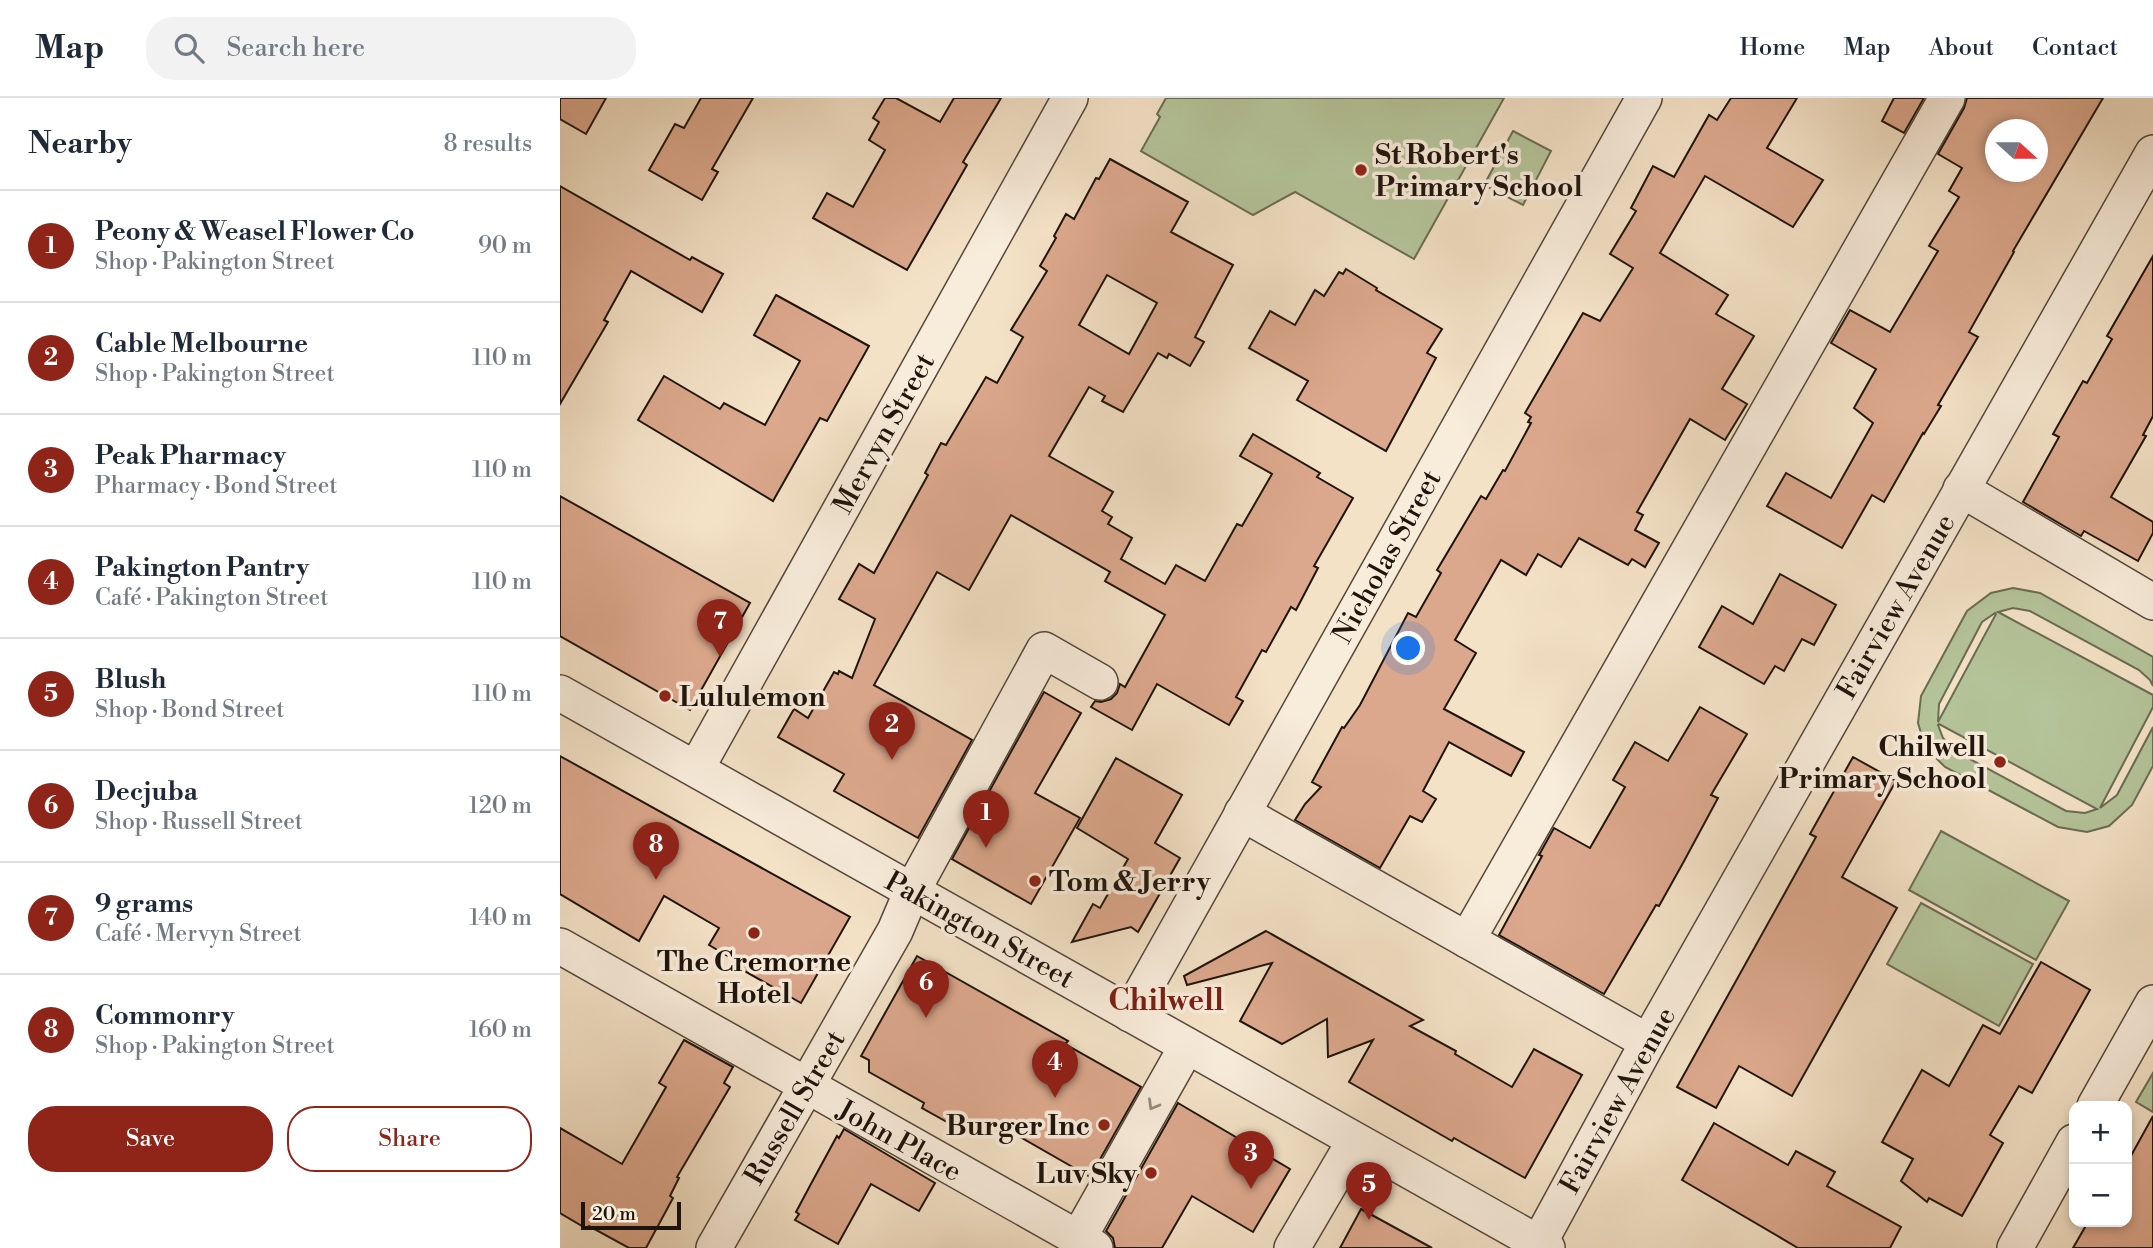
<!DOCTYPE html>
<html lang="en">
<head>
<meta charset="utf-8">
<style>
  :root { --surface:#fff; --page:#f2f2f3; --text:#1f2937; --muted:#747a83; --line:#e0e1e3; --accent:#8f2418 }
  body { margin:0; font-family:"Libre Bodoni",serif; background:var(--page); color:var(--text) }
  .controls { position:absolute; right:21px; bottom:21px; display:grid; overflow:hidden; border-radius:14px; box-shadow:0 4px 10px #0003 }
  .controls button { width:63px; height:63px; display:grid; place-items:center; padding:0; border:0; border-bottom:2px solid var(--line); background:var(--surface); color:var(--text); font:35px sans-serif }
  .compass { position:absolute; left:1425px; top:21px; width:63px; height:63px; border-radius:50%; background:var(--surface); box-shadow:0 4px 10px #0003; rotate:111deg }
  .scale { position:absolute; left:21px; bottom:18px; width:100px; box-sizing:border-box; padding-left:7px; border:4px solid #1e140c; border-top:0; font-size:19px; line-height:24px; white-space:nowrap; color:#1e140c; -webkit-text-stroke:5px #f8ecdb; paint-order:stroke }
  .you { position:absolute; left:849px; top:551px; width:24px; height:24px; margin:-18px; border:5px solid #fff; border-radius:50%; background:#1a73e8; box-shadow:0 0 0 10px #1a73e833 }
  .badge { display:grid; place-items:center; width:46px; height:46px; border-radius:50%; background:var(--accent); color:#fff; font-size:23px; font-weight:700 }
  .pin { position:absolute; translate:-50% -58px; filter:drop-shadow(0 2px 4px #0008) }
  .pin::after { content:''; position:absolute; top:37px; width:24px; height:21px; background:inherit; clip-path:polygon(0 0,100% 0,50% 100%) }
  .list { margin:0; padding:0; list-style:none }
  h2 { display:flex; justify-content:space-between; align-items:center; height:91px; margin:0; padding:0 28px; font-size:30px }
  h2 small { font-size:23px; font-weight:400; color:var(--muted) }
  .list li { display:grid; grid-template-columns:46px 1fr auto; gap:21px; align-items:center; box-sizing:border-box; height:112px; padding:0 28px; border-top:2px solid var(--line) }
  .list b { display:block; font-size:26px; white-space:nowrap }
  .list p { margin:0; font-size:23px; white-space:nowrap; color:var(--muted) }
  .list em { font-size:23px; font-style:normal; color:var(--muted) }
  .actions { display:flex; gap:14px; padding:21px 28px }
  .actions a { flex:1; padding:16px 0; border:2px solid var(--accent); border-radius:28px; text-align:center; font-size:24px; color:var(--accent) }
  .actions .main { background:var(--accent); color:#fff }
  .icon { flex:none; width:38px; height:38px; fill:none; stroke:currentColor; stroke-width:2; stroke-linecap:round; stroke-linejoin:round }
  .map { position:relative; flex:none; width:1593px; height:1150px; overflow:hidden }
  header { display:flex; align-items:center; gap:42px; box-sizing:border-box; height:98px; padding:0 35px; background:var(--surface); border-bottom:2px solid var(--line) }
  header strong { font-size:33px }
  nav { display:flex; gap:38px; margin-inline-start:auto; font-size:24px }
  .search { width:490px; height:63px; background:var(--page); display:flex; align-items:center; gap:18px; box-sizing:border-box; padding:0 24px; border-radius:28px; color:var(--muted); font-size:26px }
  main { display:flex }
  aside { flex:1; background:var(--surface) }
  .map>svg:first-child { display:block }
</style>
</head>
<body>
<header>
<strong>Map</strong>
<div class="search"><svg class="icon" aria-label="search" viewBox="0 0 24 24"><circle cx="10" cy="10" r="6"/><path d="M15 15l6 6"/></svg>Search here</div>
<nav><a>Home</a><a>Map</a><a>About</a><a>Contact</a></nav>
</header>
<main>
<aside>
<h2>Nearby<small>8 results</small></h2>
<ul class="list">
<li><span class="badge">1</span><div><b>Peony &amp; Weasel Flower Co</b><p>Shop · Pakington Street</p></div><em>90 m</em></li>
<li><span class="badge">2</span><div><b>Cable Melbourne</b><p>Shop · Pakington Street</p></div><em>110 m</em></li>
<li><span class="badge">3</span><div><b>Peak Pharmacy</b><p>Pharmacy · Bond Street</p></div><em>110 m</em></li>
<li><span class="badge">4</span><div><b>Pakington Pantry</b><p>Café · Pakington Street</p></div><em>110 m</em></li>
<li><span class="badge">5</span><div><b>Blush</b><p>Shop · Bond Street</p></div><em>110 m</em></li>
<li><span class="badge">6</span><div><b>Decjuba</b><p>Shop · Russell Street</p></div><em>120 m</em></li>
<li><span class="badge">7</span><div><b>9 grams</b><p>Café · Mervyn Street</p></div><em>140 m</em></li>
<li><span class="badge">8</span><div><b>Commonry</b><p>Shop · Pakington Street</p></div><em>160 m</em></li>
</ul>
<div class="actions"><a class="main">Save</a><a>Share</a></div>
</aside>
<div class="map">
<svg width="1593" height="1150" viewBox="0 0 1593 1150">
  <rect width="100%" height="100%" fill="#f4e2c7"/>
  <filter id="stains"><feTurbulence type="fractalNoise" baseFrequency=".00286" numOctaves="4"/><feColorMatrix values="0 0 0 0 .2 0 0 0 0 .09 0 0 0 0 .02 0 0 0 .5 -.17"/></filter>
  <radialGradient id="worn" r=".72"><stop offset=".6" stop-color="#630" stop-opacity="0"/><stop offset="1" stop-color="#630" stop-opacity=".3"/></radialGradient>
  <g fill="#b5c49a" stroke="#6a6c53" stroke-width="2" fill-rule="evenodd">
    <polygon points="606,0 944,0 854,161 735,94 693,117 581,53 600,19 597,16"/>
    <polygon points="953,33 991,53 963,107 924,87"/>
    <path d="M1453,490L1480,495L1593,559V588L1590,582L1579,572L1470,513L1453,510L1438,514L1593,597V609L1540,710L1557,697L1593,629V668L1572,707L1549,728L1527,734L1498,729L1385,669L1365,649L1358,625L1361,598L1407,513L1431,495ZM1435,515L1436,516L1378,624L1379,606L1422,524ZM1378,627L1379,626L1537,711L1525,715L1506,713L1395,653L1383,640Z"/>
    <polygon points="1381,733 1509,803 1476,862 1349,792"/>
    <polygon points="1361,805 1473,866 1439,928 1327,866"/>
    <polygon points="1593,975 1593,1014 1576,1004"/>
  </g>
  <g fill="#dca88d" stroke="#1e140c" stroke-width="2" fill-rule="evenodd">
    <polygon points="0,0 46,0 26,36 0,21"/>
    <polygon points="141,0 193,0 152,71 158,74 142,102 89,72 115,26 124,30"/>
    <polygon points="325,0 336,0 380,24 394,0 441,0 403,64 407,67 347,172 253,120 267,95 293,109 325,52 309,42 319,24 313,20"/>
    <polygon points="1171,0 1237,0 1207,50 1263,82 1233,129 1145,78 1100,155 1168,197 1156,216 1194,238 1162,291 1187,306 1165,342 1130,321 1077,414 1083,417 1075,432 1099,445 1085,469 1072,461 1068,467 1019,440 1001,469 978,456 966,477 941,462 895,542 916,555 884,611 964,654 951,678 889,644 863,693 876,701 862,724 850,718 820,770 735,722 745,706 761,689 752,684 782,629 784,630 800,607 848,515 856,519 881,475 877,472 921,398 926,401 943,372 945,373 971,325 968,324 971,319 965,315 1023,215 1040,223 1073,170 1050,156 1076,113 1071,110 1093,68 1114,79 1149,17 1157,22"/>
    <polygon points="1334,0 1364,0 1344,35 1322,23"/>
    <path d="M1407,0H1543L1453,153L1454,154L1409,234L1418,239L1378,307L1381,308L1364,336L1363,335L1324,404L1312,397L1282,450L1207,408L1226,375L1271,400L1313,325L1294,310L1316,271L1271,245L1290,212L1330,234L1378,153L1369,148L1399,99L1389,93L1402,70L1378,56L1404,10ZM1436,32H1478V74H1436Z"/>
    <path d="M550,61L628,104L611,134L673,167L635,239L644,244L630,268L609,256L607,260L598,255L563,314L542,303L545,298L529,289L489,358L553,394L542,413L552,419L548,426L572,440L561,461L605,486L616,467L645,483L677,426L682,428L712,376L680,358L693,336L760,375L757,379L793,400L754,468L758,470L736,512L731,509L706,554L702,552L676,599L683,603L669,627L597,586L572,632L531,609L535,603L541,604L551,601L557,595L560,586L565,589L605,517L545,483L550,474L451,417L409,492L377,474L314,587L412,642L358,740L274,693L284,676L218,639L234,611L248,620L274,574L278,576L279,573L292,580L315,521L279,501L299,466L314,475L368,377L365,375L381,345L386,347L426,279L437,285L463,239L451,232L487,173L480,168L496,140L494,138L506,116L514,121L536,80L539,81ZM547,177L597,205L569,256L519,227Z"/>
    <polygon points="0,88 130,162 132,159 163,176 142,214 71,173 44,222 48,224 0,306"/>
    <polygon points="1593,158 1593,318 1583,337 1586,338 1551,399 1593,424 1593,435 1578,463 1524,433 1521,438 1463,404 1499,339 1493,336 1523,283 1527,285 1552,241 1547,238"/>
    <polygon points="786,171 817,190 816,192 882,231 867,255 876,260 826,353 737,302 748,283 689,250 710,213 735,227 755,192 764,198 779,174 783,176"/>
    <polygon points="216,197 309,248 267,323 260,320 213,403 78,322 104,278 160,311 164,305 205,327 240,263 194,237"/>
    <polygon points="0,398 190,505 130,612 0,538"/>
    <polygon points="1220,476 1276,507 1254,547 1242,541 1224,573 1215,568 1204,586 1139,549 1162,508 1193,526"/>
    <polygon points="484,594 521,615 475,695 520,720 471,806 392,761"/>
    <polygon points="1140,609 1187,636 1151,697 1158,700 1123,765 1099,808 1096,807 1044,896 939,837 982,758 979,757 994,730 1030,750 1065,689 1053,682 1075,644 1108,663"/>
    <polygon points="0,658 290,819 241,905 174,867 176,863 149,847 159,830 104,798 79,843 0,796"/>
    <polygon points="1293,659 1336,683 1282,779 1337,810 1232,998 1179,968 1156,1010 1117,989 1256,739 1250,736"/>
    <polygon points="556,660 622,697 595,745 620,760 578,834 571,829 512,844 533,806 540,810 568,761 517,730"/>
    <polygon points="706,833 863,922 850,928 896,953 895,956 952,989 974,951 1022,977 965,1080 894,1040 892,1043 789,984 813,942 768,959 767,921 722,946 680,923 712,865 627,887 624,878"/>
    <polygon points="357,858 508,943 505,946 581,989 530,1079 455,1036 453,1040 421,1023 412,1038 362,1010 364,1005 309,974 309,962 301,958"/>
    <polygon points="1481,864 1530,892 1472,995 1459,988 1430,1037 1443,1045 1402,1118 1369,1100 1367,1104 1341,1083 1353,1061 1322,1044 1362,972 1389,988 1423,927 1440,936"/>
    <polygon points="124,942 173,969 164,985 170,989 117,1079 119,1080 110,1098 113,1100 86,1150 69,1150 29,1128 27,1131 0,1115 0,1030 62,1066 106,989 99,985"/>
    <polygon points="618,1005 730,1071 693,1134 632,1098 602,1150 555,1150 553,1140 546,1133"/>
    <polygon points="1593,1018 1593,1150 1513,1150 1528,1124 1567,1124 1567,1065"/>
    <polygon points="1154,1025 1228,1067 1236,1053 1275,1074 1267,1088 1341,1129 1330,1150 1238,1150 1122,1082"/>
    <polygon points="284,1031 375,1085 359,1113 311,1086 278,1146 235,1122 239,1116 236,1114 252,1084 277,1038 279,1040"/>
    <polygon points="801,1111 872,1150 780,1150"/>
  </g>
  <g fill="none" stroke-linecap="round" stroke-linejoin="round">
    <defs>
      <g id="minor">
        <polyline points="1401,391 1593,504"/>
        <polyline points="0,595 987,1150"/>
        <polyline points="136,671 510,0"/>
        <polyline points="682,715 1088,944"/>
        <polyline points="907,842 1387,0"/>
        <polyline points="0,848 535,1150"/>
        <polyline points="570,916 1084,0"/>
        <polyline points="1535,1008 1593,905"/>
        <polyline points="518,1141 627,948"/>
        <polyline points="979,1145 1088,944 1593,55"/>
        <polyline points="154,1150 335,833 352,793 484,552 540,584"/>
        <polyline points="732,1150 794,1044"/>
        <polyline points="1455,1150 1514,1044"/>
      </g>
    </defs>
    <use href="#minor" stroke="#54483b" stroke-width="38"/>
    <use href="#minor" stroke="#f8ecdb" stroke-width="35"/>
  </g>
  <defs><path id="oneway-chevron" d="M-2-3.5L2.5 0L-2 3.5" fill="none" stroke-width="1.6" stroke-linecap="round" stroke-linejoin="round" transform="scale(1.75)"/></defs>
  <use stroke="#968b7e" href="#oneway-chevron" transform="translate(593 1007) rotate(120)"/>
  <g fill="#8f2418" stroke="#f8ecdb" stroke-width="2.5">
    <circle cx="801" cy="72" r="7"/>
    <circle cx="105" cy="598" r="7"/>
    <circle cx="1440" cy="664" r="7"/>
    <circle cx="475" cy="783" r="7"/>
    <circle cx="194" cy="835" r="7"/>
    <circle cx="544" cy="1027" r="7"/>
    <circle cx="591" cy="1075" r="7"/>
  </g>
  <g text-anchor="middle" stroke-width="7" stroke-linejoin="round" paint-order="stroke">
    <g font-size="28" font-weight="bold" fill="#1e140c" stroke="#f8ecdb" text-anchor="start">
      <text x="815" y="66">St Robert's<tspan x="815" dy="32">Primary School</tspan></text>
      <text x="119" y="608">Lululemon</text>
      <text x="1426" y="658" text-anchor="end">Chilwell<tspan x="1426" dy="32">Primary School</tspan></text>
      <text x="489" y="793">Tom &amp; Jerry</text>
      <text x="194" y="873" text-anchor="middle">The Cremorne<tspan x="194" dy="32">Hotel</tspan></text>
      <text x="530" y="1037" text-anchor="end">Burger Inc</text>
      <text x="577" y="1085" text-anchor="end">Luv Sky</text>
    </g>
    <g font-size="28" fill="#1e140c" stroke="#f8ecdb">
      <text transform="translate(323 335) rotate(-61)" y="10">Mervyn Street</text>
      <text transform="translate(826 458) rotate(-61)" y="10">Nicholas Street</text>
      <text transform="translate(1335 508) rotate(-60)" y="10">Fairview Avenue</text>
      <text transform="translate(420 831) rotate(29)" y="10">Pakington Street</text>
      <text transform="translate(1057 1002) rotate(-61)" y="10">Fairview Avenue</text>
      <text transform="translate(234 1009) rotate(-60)" y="10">Russell Street</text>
      <text transform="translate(340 1042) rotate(29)" y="10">John Place</text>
    </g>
    <g font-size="30" font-weight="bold" fill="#7a1f14" stroke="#f8ecdb">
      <text x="606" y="912">Chilwell</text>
    </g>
  </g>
  <rect width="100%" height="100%" filter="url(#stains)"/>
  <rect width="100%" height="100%" fill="url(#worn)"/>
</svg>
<div class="controls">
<button>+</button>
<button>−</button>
</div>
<svg class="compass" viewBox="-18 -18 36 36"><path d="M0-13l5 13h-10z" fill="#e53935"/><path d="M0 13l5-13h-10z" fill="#747a83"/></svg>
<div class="scale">20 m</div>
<div class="you"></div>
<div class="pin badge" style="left:426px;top:750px">1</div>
<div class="pin badge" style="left:332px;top:662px">2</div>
<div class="pin badge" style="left:691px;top:1091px">3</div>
<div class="pin badge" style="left:495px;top:1000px">4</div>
<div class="pin badge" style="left:809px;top:1122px">5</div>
<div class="pin badge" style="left:366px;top:920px">6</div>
<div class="pin badge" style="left:160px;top:559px">7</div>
<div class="pin badge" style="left:96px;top:782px">8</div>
</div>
</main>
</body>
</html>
